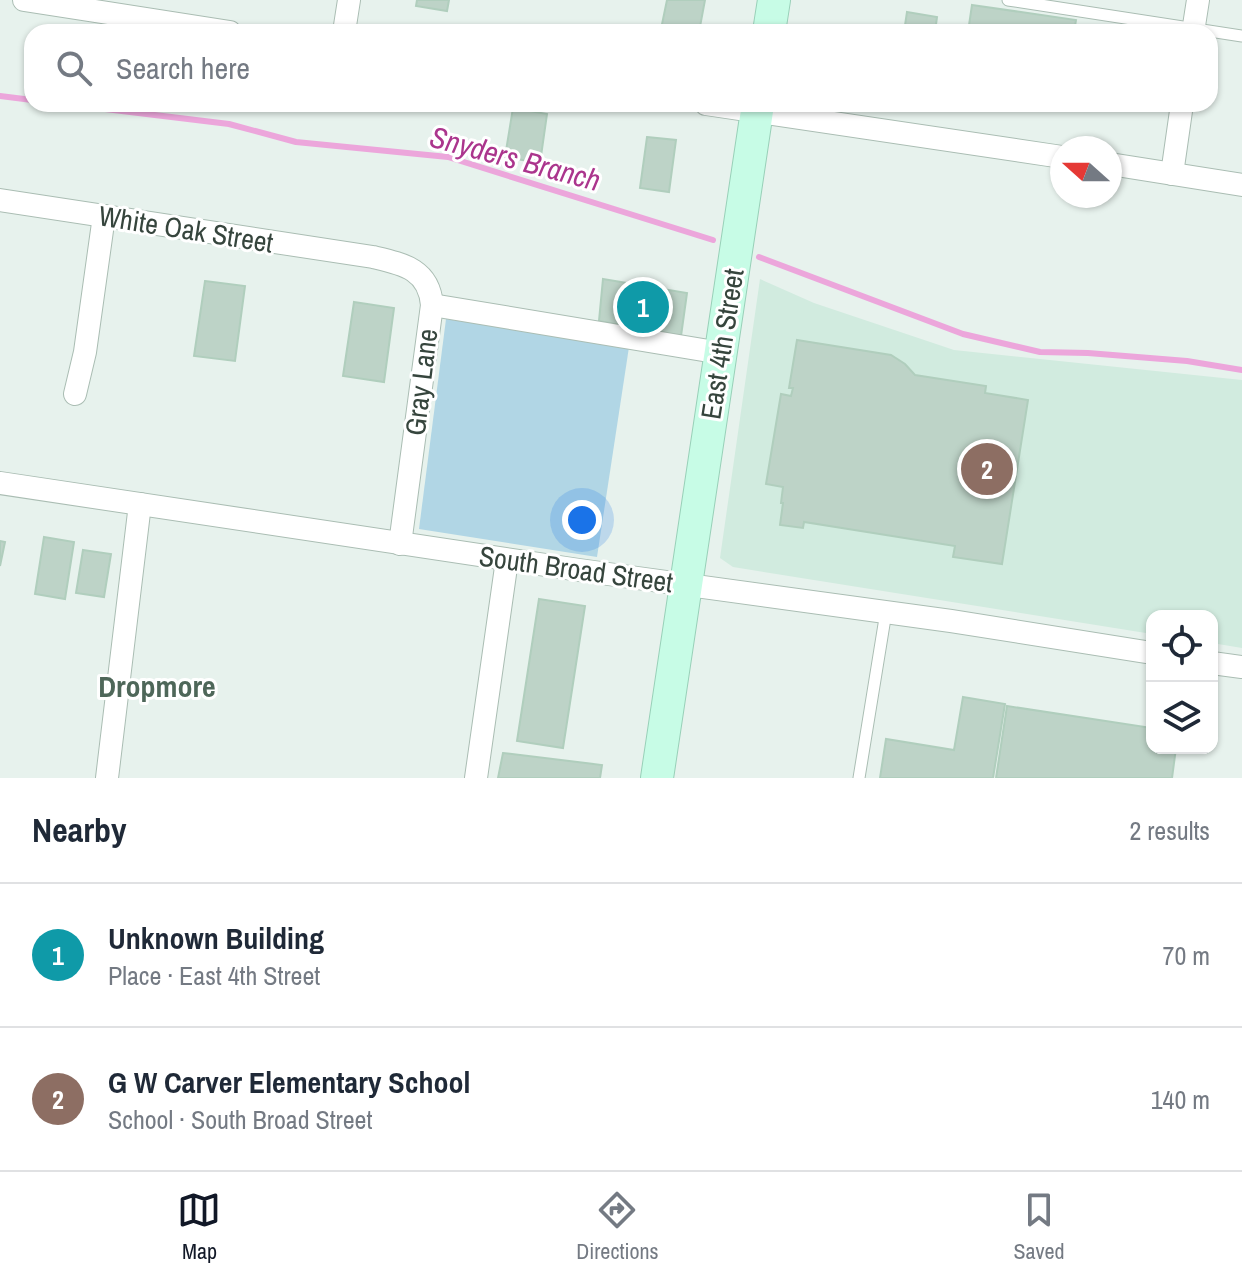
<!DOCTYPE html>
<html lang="en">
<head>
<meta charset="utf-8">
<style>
  :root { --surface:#fff; --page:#f6f6f7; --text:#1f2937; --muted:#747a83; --line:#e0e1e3; --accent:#111827 }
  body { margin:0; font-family:"Archivo Narrow",sans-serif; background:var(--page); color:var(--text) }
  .controls { position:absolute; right:24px; bottom:24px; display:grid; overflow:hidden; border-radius:16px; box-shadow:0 2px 6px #0004 }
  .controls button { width:72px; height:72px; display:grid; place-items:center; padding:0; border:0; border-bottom:2px solid var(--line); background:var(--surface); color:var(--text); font:40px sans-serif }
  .compass { position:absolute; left:1050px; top:136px; width:72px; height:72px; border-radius:50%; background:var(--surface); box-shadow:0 2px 6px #0004; rotate:291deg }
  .you { position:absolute; left:582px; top:520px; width:28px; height:28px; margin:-20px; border:6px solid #fff; border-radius:50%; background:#1a73e8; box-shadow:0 0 0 12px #1a73e833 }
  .badge { display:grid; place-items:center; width:52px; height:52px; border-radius:50%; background:var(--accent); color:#fff; font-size:26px; font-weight:700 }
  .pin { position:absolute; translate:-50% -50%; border:4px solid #fff; box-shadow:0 2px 8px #0006 }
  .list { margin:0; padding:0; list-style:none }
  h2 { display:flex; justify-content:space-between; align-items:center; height:104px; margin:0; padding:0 32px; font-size:34px }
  h2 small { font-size:26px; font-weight:400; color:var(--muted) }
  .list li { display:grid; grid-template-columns:52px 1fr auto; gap:24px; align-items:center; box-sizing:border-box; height:144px; padding:0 32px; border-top:2px solid var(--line) }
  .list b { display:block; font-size:30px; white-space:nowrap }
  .list p { margin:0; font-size:26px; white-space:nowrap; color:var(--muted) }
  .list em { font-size:26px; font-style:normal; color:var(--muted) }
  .icon { flex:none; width:44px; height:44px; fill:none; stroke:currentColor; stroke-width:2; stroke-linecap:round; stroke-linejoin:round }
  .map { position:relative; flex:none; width:1242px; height:778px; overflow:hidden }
  .search { position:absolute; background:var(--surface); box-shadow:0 2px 6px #0004; left:24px; right:24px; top:24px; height:88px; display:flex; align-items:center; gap:20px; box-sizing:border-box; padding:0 28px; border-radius:24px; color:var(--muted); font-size:30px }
  .sheet { height:392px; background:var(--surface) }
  nav { display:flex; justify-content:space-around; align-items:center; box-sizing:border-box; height:112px; border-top:2px solid var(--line); background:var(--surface); font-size:22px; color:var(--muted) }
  nav a { display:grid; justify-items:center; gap:4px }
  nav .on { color:var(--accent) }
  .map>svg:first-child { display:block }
</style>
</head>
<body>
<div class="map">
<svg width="1242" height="778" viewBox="0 0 1242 778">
  <rect width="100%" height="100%" fill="#e7f2ed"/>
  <polygon fill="#d1ebdf" points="760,279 814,303 954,350 1242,380 1242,648 1212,643 1212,616 1152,616 1152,634 733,567 720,558"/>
  <polygon fill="#b1d6e5" points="446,319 629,347 597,557 419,529"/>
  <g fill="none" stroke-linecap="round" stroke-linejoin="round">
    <g stroke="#eca6db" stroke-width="6">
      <polyline points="0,96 32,100"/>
      <polyline points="64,104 229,124 296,142 448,157 713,240"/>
      <polyline points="759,257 963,334 1040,352 1088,353 1187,361 1242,370"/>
    </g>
  </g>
  <g fill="#bdd3c7" stroke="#b0cebd" stroke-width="2">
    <polygon points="417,0 449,0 447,11 416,6"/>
    <polygon points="667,0 705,0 699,32 661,29"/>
    <polygon points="972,5 1076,20 1074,32 968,32"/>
    <polygon points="907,12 937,17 935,32 904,32"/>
    <polygon points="513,108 547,114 540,163 505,157"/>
    <polygon points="647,137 676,140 669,192 640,188"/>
    <polygon points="603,279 687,293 681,336 599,321"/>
    <polygon points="205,281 245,286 235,361 194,356"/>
    <polygon points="354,302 394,308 384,382 343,376"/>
    <polygon points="797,340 891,355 905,364 915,375 986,386 985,393 1028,400 1002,564 953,557 955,546 804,522 803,528 780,525 783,503 781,503 783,487 766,484 781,394 791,396 793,388 789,388"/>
    <polygon points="44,537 74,542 65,599 35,594"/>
    <polygon points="0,541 5,542 0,566"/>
    <polygon points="83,550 111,554 104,597 76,593"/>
    <polygon points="539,599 585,606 563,748 517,741"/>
    <polygon points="963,697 1005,704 993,778 880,778 886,739 954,750"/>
    <polygon points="1007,706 1152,728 1152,748 1176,748 1172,778 996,778"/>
    <polygon points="503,753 602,765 600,778 498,778"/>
  </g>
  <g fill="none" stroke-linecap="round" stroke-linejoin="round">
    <defs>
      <g id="lane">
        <polyline points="1008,0 1242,36"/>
        <polyline points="859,778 886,612"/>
      </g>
      <g id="street">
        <polyline points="24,0 230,32"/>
        <polyline points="344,32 349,0"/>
        <polyline points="1193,32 1198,0"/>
        <polyline points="706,104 1062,157"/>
        <polyline points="1110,164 1242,185"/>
        <polyline points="1172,174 1182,104"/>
        <path d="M0,200L373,257C403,264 429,269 432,305L400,544"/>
        <polyline points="432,305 721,353"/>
        <polyline points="75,394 85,352 104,216"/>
        <polyline points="0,483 579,570 951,621 1152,653"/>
        <polyline points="1212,663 1242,667"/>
        <polyline points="107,778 140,504"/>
        <polyline points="476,778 507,560"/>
      </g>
      <g id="secondary">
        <polyline points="769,32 774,0"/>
        <polyline points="657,778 758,104"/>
      </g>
    </defs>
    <use href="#lane" stroke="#aabdb3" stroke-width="13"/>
    <use href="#street" stroke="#aabdb3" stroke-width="24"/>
    <use href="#secondary" stroke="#98d0b8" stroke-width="34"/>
    <use href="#lane" stroke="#fff" stroke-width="11"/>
    <use href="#street" stroke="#fff" stroke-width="22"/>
    <use href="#secondary" stroke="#c7fce6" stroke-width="32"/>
  </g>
  <g text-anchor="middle" stroke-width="6" stroke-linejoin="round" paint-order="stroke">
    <g font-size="28" fill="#36453d" stroke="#fff">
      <text transform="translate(186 229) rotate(9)" y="10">White Oak Street</text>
      <text transform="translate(722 344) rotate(-81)" y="10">East 4th Street</text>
      <text transform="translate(421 382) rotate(-83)" y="10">Gray Lane</text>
      <text transform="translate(576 569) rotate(8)" y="10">South Broad Street</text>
    </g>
    <g font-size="30" font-style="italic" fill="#ab358d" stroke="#fff">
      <text transform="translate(515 159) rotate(15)" y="10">Snyders Branch</text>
    </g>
    <g font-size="30" font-weight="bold" fill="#4e6759" stroke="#fff">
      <text x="157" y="697">Dropmore</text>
    </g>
  </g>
</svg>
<div class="controls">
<button><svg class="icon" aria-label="locate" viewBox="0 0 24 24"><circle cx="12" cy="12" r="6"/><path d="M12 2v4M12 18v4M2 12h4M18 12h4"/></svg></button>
<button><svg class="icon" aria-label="layers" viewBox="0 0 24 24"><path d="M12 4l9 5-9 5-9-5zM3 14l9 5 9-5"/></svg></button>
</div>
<svg class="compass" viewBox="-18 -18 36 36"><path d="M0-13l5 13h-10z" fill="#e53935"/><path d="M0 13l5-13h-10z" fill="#747a83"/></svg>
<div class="you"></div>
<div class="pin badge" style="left:643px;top:307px;background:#0f9aa8">1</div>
<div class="pin badge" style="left:987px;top:469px;background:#8d6e63">2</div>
<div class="search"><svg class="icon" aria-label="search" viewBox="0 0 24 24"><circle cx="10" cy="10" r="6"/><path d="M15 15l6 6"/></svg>Search here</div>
</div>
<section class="sheet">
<h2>Nearby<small>2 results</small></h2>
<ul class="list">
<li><span class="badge" style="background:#0f9aa8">1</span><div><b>Unknown Building</b><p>Place · East 4th Street</p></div><em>70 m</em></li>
<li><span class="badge" style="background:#8d6e63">2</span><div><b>G W Carver Elementary School</b><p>School · South Broad Street</p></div><em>140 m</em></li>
</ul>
</section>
<nav>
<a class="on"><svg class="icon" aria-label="map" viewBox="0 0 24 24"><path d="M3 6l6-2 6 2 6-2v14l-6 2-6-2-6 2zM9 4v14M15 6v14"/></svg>Map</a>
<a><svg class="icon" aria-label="directions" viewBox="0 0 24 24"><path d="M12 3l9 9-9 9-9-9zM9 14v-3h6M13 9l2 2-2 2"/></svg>Directions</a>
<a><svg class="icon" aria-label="saved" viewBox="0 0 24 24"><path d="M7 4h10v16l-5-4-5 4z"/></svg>Saved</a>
</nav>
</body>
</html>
